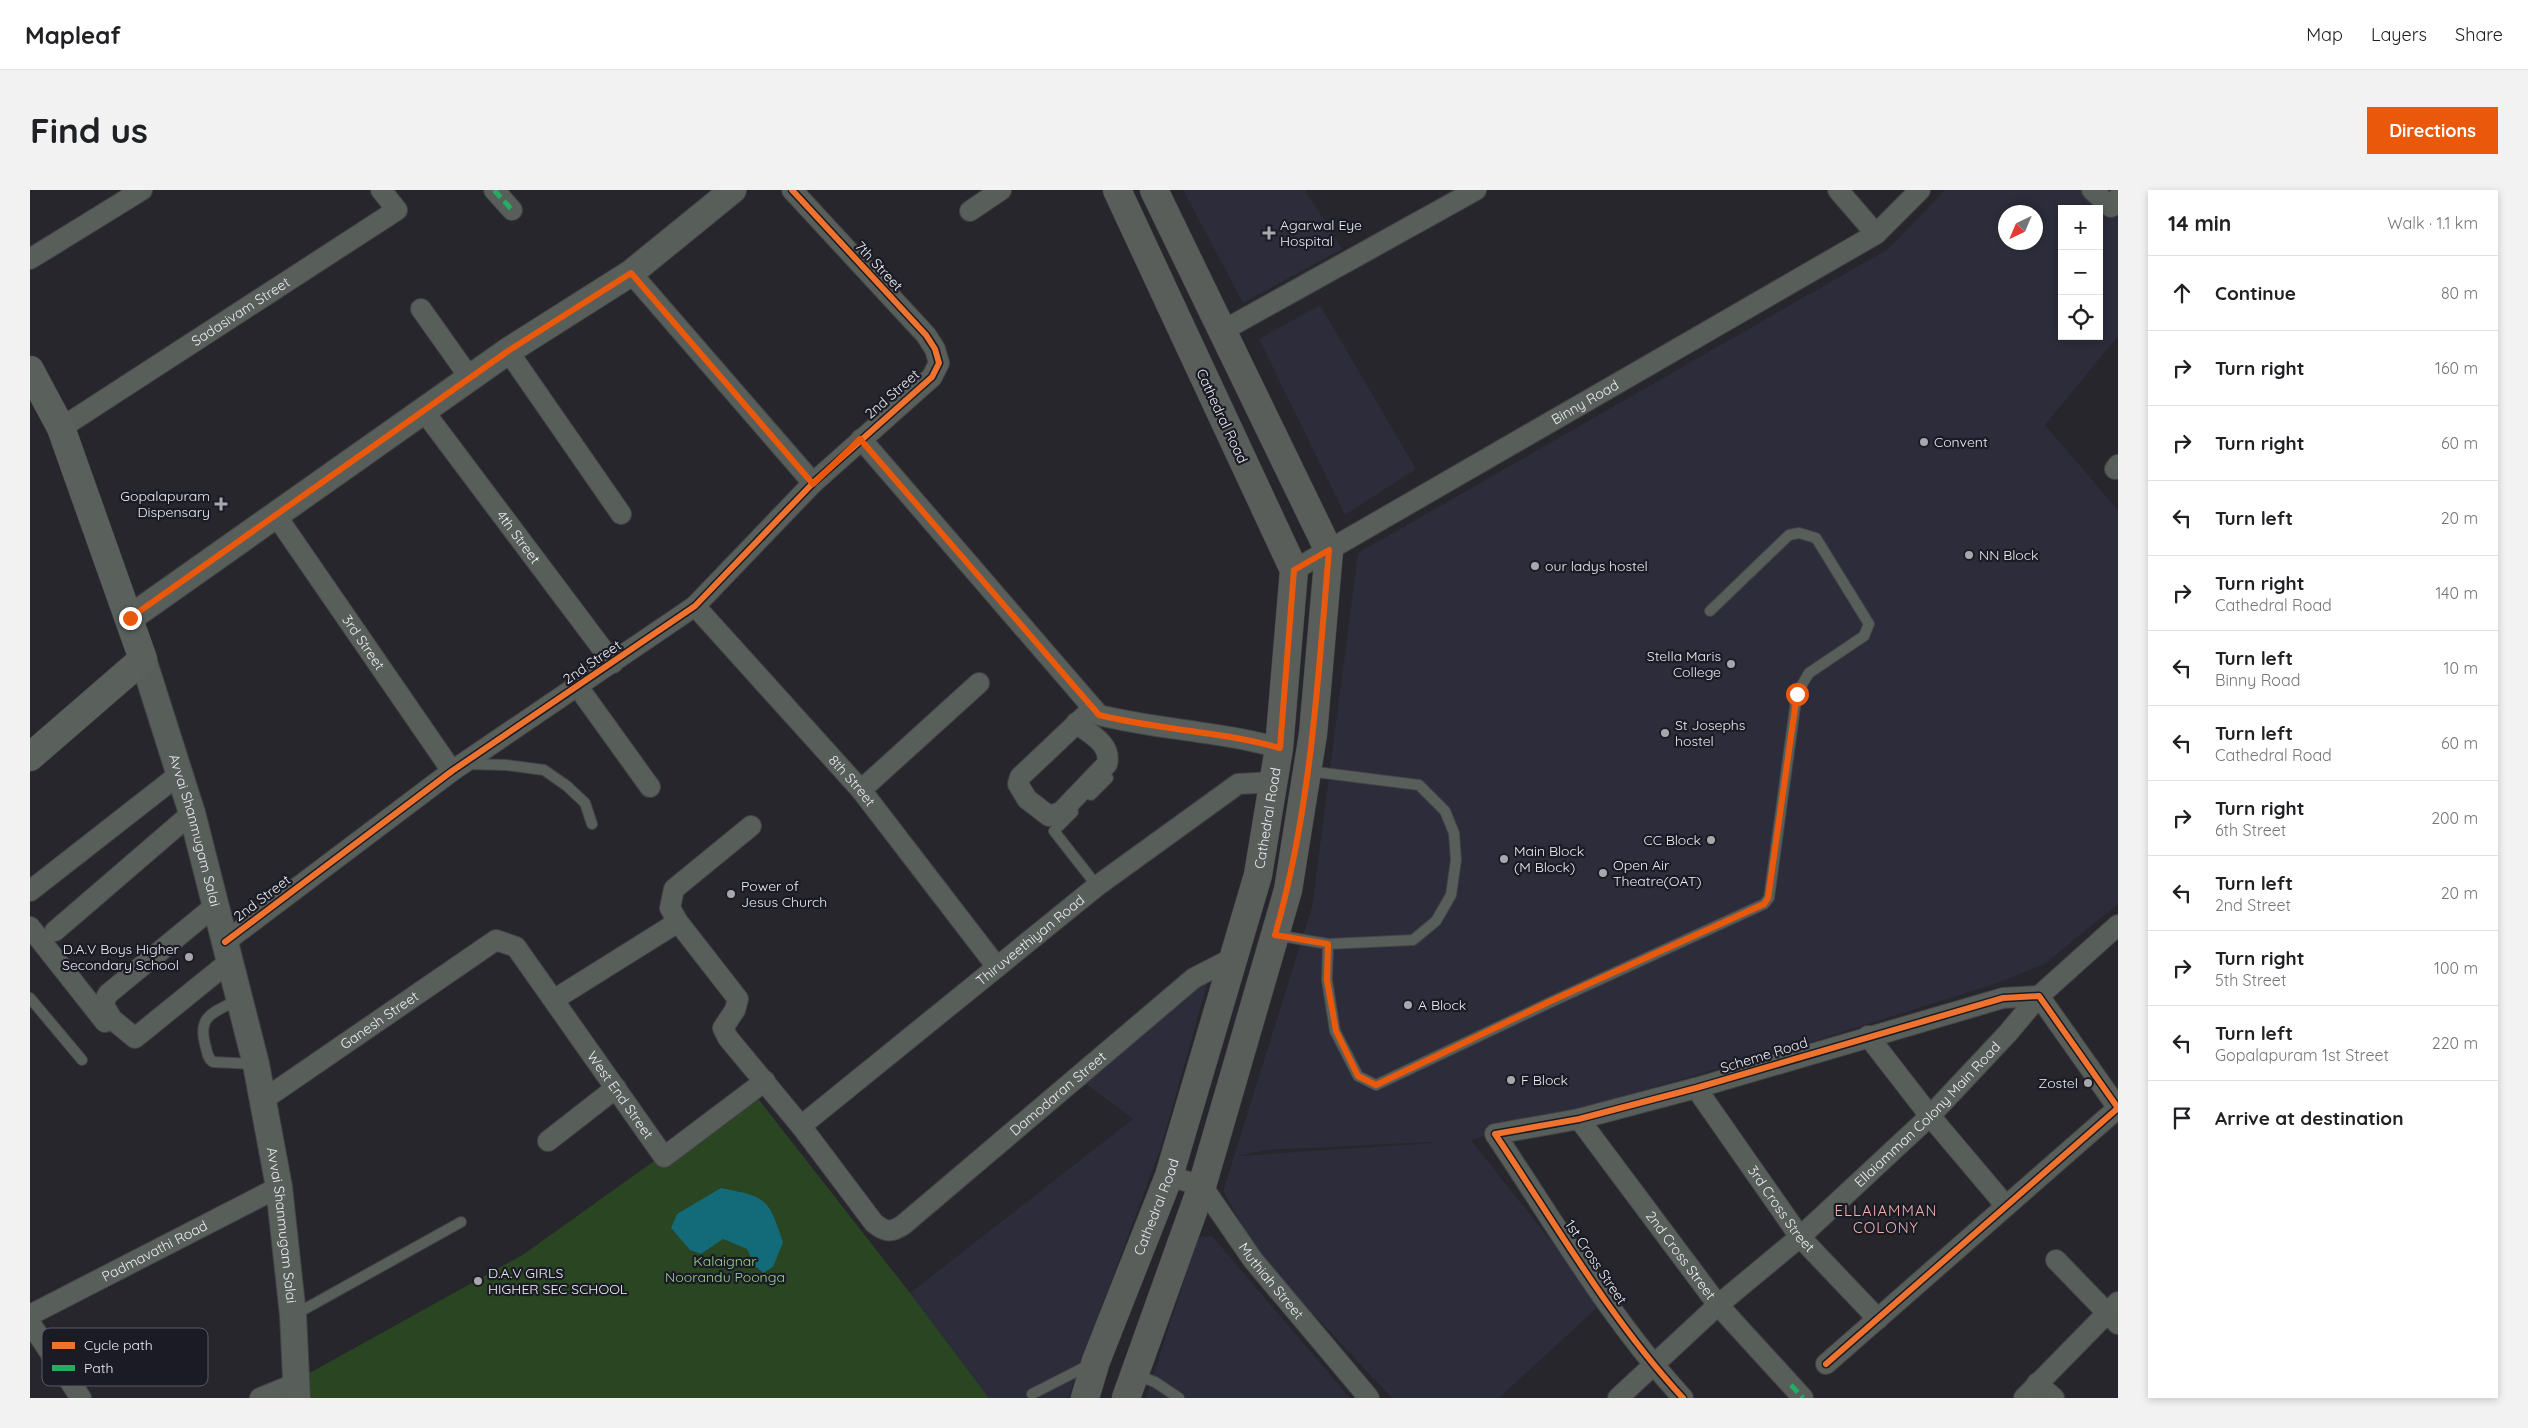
<!DOCTYPE html>
<html lang="en">
<head>
<meta charset="utf-8">
<style>
  :root { --surface:#fff; --page:#f2f2f2; --text:#202124; --muted:#757577; --line:#e0e0e0; --accent:#ea580c }
  body { margin:0; font-family:Quicksand,sans-serif; background:var(--page); color:var(--text) }
  .controls { position:absolute; right:15px; top:15px; display:grid; overflow:hidden; border-radius:0px; box-shadow:0 2px 8px #0003 }
  .controls button { width:45px; height:45px; display:grid; place-items:center; padding:0; border:0; border-bottom:1px solid var(--line); background:var(--surface); color:var(--text); font:25px sans-serif }
  .compass { position:absolute; left:1968px; top:15px; width:45px; height:45px; border-radius:50%; background:var(--surface); box-shadow:0 2px 8px #0003; rotate:224deg }
  .stop { position:absolute; width:15px; height:15px; margin:-11px; border:4px solid #ea580c; border-radius:50%; background:#fff }
  .stop.end { background:#ea580c; border-color:#fff; box-shadow:0 1px 5px #0008 }
  .list { margin:0; padding:0; list-style:none }
  h2 { display:flex; justify-content:space-between; align-items:center; height:65px; margin:0; padding:0 20px; font-size:21px }
  h2 small { font-size:16px; font-weight:400; color:var(--muted) }
  .list li { display:grid; grid-template-columns:32px 1fr auto; gap:15px; align-items:center; box-sizing:border-box; height:75px; padding:0 20px; border-top:1px solid var(--line) }
  .list b { display:block; font-size:19px; white-space:nowrap }
  .list p { margin:0; font-size:16px; white-space:nowrap; color:var(--muted) }
  .list em { font-size:16px; font-style:normal; color:var(--muted) }
  .icon { flex:none; width:28px; height:28px; fill:none; stroke:currentColor; stroke-width:2; stroke-linecap:round; stroke-linejoin:round }
  .map { position:relative; flex:none; width:2088px; height:1208px; overflow:hidden; border-radius:0px }
  header { display:flex; align-items:center; gap:30px; box-sizing:border-box; height:70px; padding:0 25px; background:var(--surface); border-bottom:1px solid var(--line) }
  header strong { font-size:24px }
  nav { display:flex; gap:28px; margin-inline-start:auto; font-size:18px }
  .intro { display:flex; align-items:center; justify-content:space-between; box-sizing:border-box; height:120px; padding:0 30px }
  h1 { margin:0; font-size:35px }
  .button { padding:12px 22px; border-radius:0px; background:var(--accent); color:#fff; font-size:18px; font-weight:700 }
  main { display:flex; gap:30px; padding:0 30px }
  aside { flex:1; background:var(--surface); border-radius:0px; box-shadow:0 2px 8px #0003 }
  .map>svg:first-child { display:block }
</style>
</head>
<body>
<header>
<strong>Mapleaf</strong>
<nav><a>Map</a><a>Layers</a><a>Share</a></nav>
</header>
<div class="intro"><h1>Find us</h1><a class="button">Directions</a></div>
<main>
<div class="map">
<svg width="2088" height="1208" viewBox="0 0 2088 1208">
  <rect width="100%" height="100%" fill="#26262c"/>
  <g fill="#2c2c3a" fill-rule="evenodd">
    <polygon points="1153,0 1275,0 1312,59 1213,113"/>
    <path d="M1915,0H2074L2088,13V146L2015,235L2088,320V714L2016,773L1971,792L1784,851L1441,950L1571,1114L1469,1208H1362L1229,1066L1193,1001L1282,717L1328,363L1858,59ZM2032,19H2069V146H2032ZM1976,22H2006V52H1976ZM1403,952V953L1208,966L1237,960Z"/>
    <polygon points="1290,115 1386,279 1315,325 1229,149"/>
    <polygon points="1178,791 1131,957 1038,1208 959,1208 880,1103 1103,929 1052,891 1159,795"/>
    <polygon points="1182,1046 1320,1208 1116,1208 1168,1047"/>
  </g>
  <polygon fill="#294522" points="722,901 880,1103 959,1208 277,1208 276,1185 494,1064"/>
  <path fill="#136a78" d="M691,998C736,1007 738,1007 753,1052L743,1077L733,1083L725,1076L717,1059L693,1049L671,1064L660,1060L641,1038L647,1024Z"/>
  <g fill="none" stroke-linecap="round" stroke-linejoin="round">
    <defs>
      <g id="service">
        <polyline points="436,574 476,575 514,580 537,596 555,613 562,634"/>
        <polyline points="1278,581 1389,595 1415,621 1424,643 1426,670 1421,705 1406,731 1383,750 1298,754"/>
        <polyline points="1061,605 1078,588"/>
        <polyline points="1043,622 1024,641 1067,696"/>
        <polyline points="1246,745 1298,754 1297,790 1305,841 1328,886 1346,895 1523,811 1734,714 1739,708 1767,503 1779,483 1834,446 1839,434 1786,348 1769,343 1759,345 1680,421"/>
        <polyline points="0,808 52,870"/>
        <path d="M209,809C186,822 167,824 175,854C177,861 177,868 183,872L225,874"/>
        <polyline points="264,1125 431,1032"/>
        <polyline points="1106,1185 1125,1192 1149,1208"/>
        <polyline points="1002,1204 1059,1175"/>
      </g>
      <g id="minor">
        <polyline points="464,0 482,20"/>
        <polyline points="1808,0 1846,44"/>
        <polyline points="2062,0 2081,17 2088,8"/>
        <polyline points="940,21 971,0"/>
        <polyline points="0,69 112,0"/>
        <polyline points="601,83 783,293"/>
        <polyline points="391,119 440,188"/>
        <polyline points="1192,141 1446,0"/>
        <polyline points="478,161 591,324"/>
        <path id="s1" d="M393,220L583,473"/>
        <path id="s2" d="M31,238L367,20L351,0"/>
        <path d="M831,249L1069,525C1129,540 1190,541 1249,558"/>
        <polyline points="2085,279 2088,275"/>
        <path id="s3" d="M245,324L422,581"/>
        <path id="s4" d="M1264,380L1846,44L1890,0"/>
        <path id="s5" d="M665,416L831,600L967,777"/>
        <polyline points="548,497 620,597"/>
        <path d="M1046,533C1060,544 1082,554 1077,574L1031,622L1019,626L997,609L988,594L990,587L1063,518"/>
        <polyline points="831,600 949,493"/>
        <path id="s6" d="M721,636L644,699L640,718L648,732L708,809L705,820L693,838L698,848L771,936L844,1033C855,1042 861,1043 873,1035L1164,788L1203,768"/>
        <polyline points="0,701 151,583"/>
        <polyline points="186,715 78,804 73,814 82,829 105,848 200,771"/>
        <polyline points="0,737 75,832"/>
        <polyline points="25,741 162,623"/>
        <polyline points="195,752 422,581 665,416 783,293 902,187 909,173 905,159 896,145 762,0"/>
        <polyline points="525,809 648,732"/>
        <polyline points="1838,846 1900,926 1976,1016"/>
        <path id="s7" d="M1666,898L1770,1047L1848,1129"/>
        <path id="s8" d="M233,910L466,750L486,757L634,967L735,891"/>
        <path id="s9" d="M1549,929L1688,1115L1773,1208"/>
        <path id="s10" d="M771,936L1067,696L1208,594L1244,592"/>
        <polyline points="518,951 586,898"/>
        <path id="s11" d="M1139,986L1172,996L1223,1070L1339,1208"/>
        <polyline points="2026,1070 2088,1134"/>
        <path id="s12" d="M0,1125L249,997"/>
        <polyline points="0,1133 51,1208"/>
        <polyline points="2007,1193 2024,1208"/>
        <polyline points="230,1208 267,1193"/>
        <path id="s13" d="M1588,1208L1688,1115L1770,1047L1900,926L1978,843L2009,806L2088,735"/>
        <path d="M1653,1208C1580,1129 1525,1033 1465,944L1549,929L1666,898L1973,808L2009,806L2088,918L1796,1174"/>
        <polyline points="1994,1208 2088,1112"/>
      </g>
      <g id="tertiary">
        <polyline points="100,428 478,161 601,83 703,0"/>
        <path id="s14" d="M113,469L162,623L226,874L249,997L263,1125L267,1208"/>
      </g>
      <polyline id="secondary" points="0,180 31,238 113,469 0,567"/>
      <g id="primary">
        <path id="s15" d="M1055,1208L1066,1171L1139,986L1228,685L1249,558L1264,380L1087,0"/>
        <polyline points="1096,1208 1172,996 1258,700 1283,544 1299,361 1124,0"/>
      </g>
    </defs>
    <use href="#service" stroke="#434347" stroke-width="12"/>
    <use href="#minor" stroke="#434347" stroke-width="22"/>
    <use href="#tertiary" stroke="#434347" stroke-width="28"/>
    <use href="#secondary" stroke="#434347" stroke-width="29"/>
    <use href="#primary" stroke="#434347" stroke-width="29"/>
    <use href="#service" stroke="#585e59" stroke-width="10"/>
    <use href="#minor" stroke="#585e59" stroke-width="20"/>
    <use href="#tertiary" stroke="#585e59" stroke-width="26"/>
    <use href="#secondary" stroke="#5a615c" stroke-width="28"/>
    <use href="#primary" stroke="#595e5b" stroke-width="28"/>
    <g stroke="#26ab63" stroke-width="5" stroke-dasharray="10 5" stroke-linecap="butt">
      <polyline points="464,0 482,20"/>
      <polyline points="1761,1195 1773,1208"/>
    </g>
    <defs>
      <g id="cycleway">
        <polyline points="195,752 422,581 665,416 783,293 902,187 909,173 905,159 896,145 762,0"/>
        <path d="M1653,1208C1580,1129 1525,1033 1465,944L1549,929L1666,898L1973,808L2009,806L2088,918L1796,1174"/>
      </g>
    </defs>
    <use href="#cycleway" stroke="#1a1b24" stroke-width="9"/>
    <use href="#cycleway" stroke="#ef722f" stroke-width="6"/>
  </g>
  <g fill="none" stroke-linecap="round" stroke-linejoin="round">
    <path stroke="#ea580c" stroke-width="6" d="M100,428L478,161L601,83L783,294L830,249L1069,525C1129,540 1190,541 1250,558L1264,380L1299,360C1288,489 1281,620 1245,745L1298,754L1297,790L1306,841L1328,886L1346,895L1523,810L1734,714L1738,708L1767,504"/>
  </g>
  <g fill="#a7a7ad" stroke="#1a1b24" stroke-width="2">
    <path d="M1236.5 35.5h5v5h5v5h-5v5h-5v-5h-5v-5h5z"/>
    <circle cx="1894" cy="252" r="5"/>
    <path d="M188.5 306.5h5v5h5v5h-5v5h-5v-5h-5v-5h5z"/>
    <circle cx="1939" cy="365" r="5"/>
    <circle cx="1505" cy="376" r="5"/>
    <circle cx="1701" cy="474" r="5"/>
    <circle cx="1635" cy="543" r="5"/>
    <circle cx="1681" cy="650" r="5"/>
    <circle cx="1474" cy="669" r="5"/>
    <circle cx="1573" cy="683" r="5"/>
    <circle cx="701" cy="704" r="5"/>
    <circle cx="159" cy="767" r="5"/>
    <circle cx="1378" cy="815" r="5"/>
    <circle cx="1481" cy="890" r="5"/>
    <circle cx="2058" cy="893" r="5"/>
    <circle cx="448" cy="1091" r="5"/>
  </g>
  <g text-anchor="middle" stroke-width="4.5" stroke-linejoin="round" paint-order="stroke">
    <g font-size="14" fill="#ececf3" stroke="#1a1b24" text-anchor="start">
      <text x="1250" y="40">Agarwal Eye<tspan x="1250" dy="16">Hospital</tspan></text>
      <text x="1904" y="257">Convent</text>
      <text x="180" y="311" text-anchor="end">Gopalapuram<tspan x="180" dy="16">Dispensary</tspan></text>
      <text x="1949" y="370">NN Block</text>
      <text x="1515" y="381">our ladys hostel</text>
      <text x="1691" y="471" text-anchor="end">Stella Maris<tspan x="1691" dy="16">College</tspan></text>
      <text x="1645" y="540">St Josephs<tspan x="1645" dy="16">hostel</tspan></text>
      <text x="1671" y="655" text-anchor="end">CC Block</text>
      <text x="1484" y="666">Main Block<tspan x="1484" dy="16">(M Block)</tspan></text>
      <text x="1583" y="680">Open Air<tspan x="1583" dy="16">Theatre(OAT)</tspan></text>
      <text x="711" y="701">Power of<tspan x="711" dy="16">Jesus Church</tspan></text>
      <text x="149" y="764" text-anchor="end">D.A.V Boys Higher<tspan x="149" dy="16">Secondary School</tspan></text>
      <text x="1388" y="820">A Block</text>
      <text x="1491" y="895">F Block</text>
      <text x="2048" y="898" text-anchor="end">Zostel</text>
      <text x="458" y="1088">D.A.V GIRLS<tspan x="458" dy="16">HIGHER SEC SCHOOL</tspan></text>
    </g>
    <g font-size="14" fill="#ececf3" stroke="#1a1b24">
      <text transform="translate(849 76) rotate(47)" y="5">7th Street</text>
      <text dy="5" stroke="none"><textPath href="#s2" startOffset="214">Sadasivam Street</textPath></text>
      <text transform="translate(862 204) rotate(-41)" y="5">2nd Street</text>
      <text dy="5" stroke="none"><textPath href="#s4" startOffset="336">Binny Road</textPath></text>
      <text transform="translate(1192 226) rotate(65)" y="5">Cathedral Road</text>
      <text dy="5" stroke="none"><textPath href="#s1" startOffset="159">4th Street</textPath></text>
      <text dy="5" stroke="none"><textPath href="#s3" startOffset="156">3rd Street</textPath></text>
      <text transform="translate(562 472) rotate(-34)" y="5">2nd Street</text>
      <text dy="5" stroke="none"><textPath href="#s5" startOffset="235">8th Street</textPath></text>
      <text dy="5" stroke="none"><textPath href="#s15" startOffset="609">Cathedral Road</textPath></text>
      <text dy="5" stroke="none"><textPath href="#s14" startOffset="179">Avvai Shanmugam Salai</textPath></text>
      <text transform="translate(232 708) rotate(-37)" y="5">2nd Street</text>
      <text dy="5" stroke="none"><textPath href="#s10" startOffset="295">Thiruveethiyan Road</textPath></text>
      <text dy="5" stroke="none"><textPath href="#s8" startOffset="141">Ganesh Street</textPath></text>
      <text transform="translate(1734 865) rotate(-17)" y="5">Scheme Road</text>
      <text dy="5" stroke="none"><textPath href="#s8" startOffset="485">West End Street</textPath></text>
      <text dy="5" stroke="none"><textPath href="#s6" startOffset="748">Damodaran Street</textPath></text>
      <text dy="5" stroke="none"><textPath href="#s13" startOffset="420">Ellaiamman Colony Main Road</textPath></text>
      <text dy="5" stroke="none"><textPath href="#s15" startOffset="204">Cathedral Road</textPath></text>
      <text dy="5" stroke="none"><textPath href="#s7" startOffset="148">3rd Cross Street</textPath></text>
      <text dy="5" stroke="none"><textPath href="#s14" startOffset="584">Avvai Shanmugam Salai</textPath></text>
      <text dy="5" stroke="none"><textPath href="#s12" startOffset="140">Padmavathi Road</textPath></text>
      <text dy="5" stroke="none"><textPath href="#s9" startOffset="170">2nd Cross Street</textPath></text>
      <text transform="translate(1566 1072) rotate(56)" y="5">1st Cross Street</text>
      <text dy="5" stroke="none"><textPath href="#s11" startOffset="152">Muthiah Street</textPath></text>
    </g>
    <g font-size="14" fill="#9bd38b" stroke="#1a1b24">
      <text x="695" y="1076">Kalaignar<tspan x="695" dy="16">Noorandu Poonga</tspan></text>
    </g>
    <g font-size="15" letter-spacing="1" fill="#f5b2a8" stroke="#1a1b24">
      <text x="1856" y="1026">ELLAIAMMAN<tspan x="1856" dy="17">COLONY</tspan></text>
    </g>
  </g>
  <rect x="12" y="1138" width="166" height="58" rx="8" fill="#1a1b24" stroke="#595a62" stroke-width="1"/>
  <rect x="22" y="1152" width="23" height="7" fill="#ef722f"/>
  <rect x="22" y="1175" width="23" height="6" fill="#26ab63"/>
  <g font-size="14" fill="#ececf3">
    <text x="54" y="1160">Cycle path</text>
    <text x="54" y="1183">Path</text>
  </g>
</svg>
<div class="controls">
<button>+</button>
<button>−</button>
<button><svg class="icon" aria-label="locate" viewBox="0 0 24 24"><circle cx="12" cy="12" r="6"/><path d="M12 2v4M12 18v4M2 12h4M18 12h4"/></svg></button>
</div>
<svg class="compass" viewBox="-18 -18 36 36"><path d="M0-13l5 13h-10z" fill="#e53935"/><path d="M0 13l5-13h-10z" fill="#757577"/></svg>
<div class="stop" style="left:1767px;top:504px"></div>
<div class="stop end" style="left:100px;top:428px"></div>
</div>
<aside>
<h2>14 min<small>Walk · 1.1 km</small></h2>
<ul class="list">
<li><svg class="icon" aria-label="ahead" viewBox="0 0 24 24"><path d="M12 20V5M6 11l6-6 6 6"/></svg><div><b>Continue</b></div><em>80 m</em></li>
<li><svg class="icon" aria-label="right" viewBox="0 0 24 24"><path d="M7 20v-9h11M14 6l5 5-5 5"/></svg><div><b>Turn right</b></div><em>160 m</em></li>
<li><svg class="icon" aria-label="right" viewBox="0 0 24 24"><path d="M7 20v-9h11M14 6l5 5-5 5"/></svg><div><b>Turn right</b></div><em>60 m</em></li>
<li><svg class="icon" aria-label="left" viewBox="0 0 24 24"><path d="M17 20v-9H6M10 6l-5 5 5 5"/></svg><div><b>Turn left</b></div><em>20 m</em></li>
<li><svg class="icon" aria-label="right" viewBox="0 0 24 24"><path d="M7 20v-9h11M14 6l5 5-5 5"/></svg><div><b>Turn right</b><p>Cathedral Road</p></div><em>140 m</em></li>
<li><svg class="icon" aria-label="left" viewBox="0 0 24 24"><path d="M17 20v-9H6M10 6l-5 5 5 5"/></svg><div><b>Turn left</b><p>Binny Road</p></div><em>10 m</em></li>
<li><svg class="icon" aria-label="left" viewBox="0 0 24 24"><path d="M17 20v-9H6M10 6l-5 5 5 5"/></svg><div><b>Turn left</b><p>Cathedral Road</p></div><em>60 m</em></li>
<li><svg class="icon" aria-label="right" viewBox="0 0 24 24"><path d="M7 20v-9h11M14 6l5 5-5 5"/></svg><div><b>Turn right</b><p>6th Street</p></div><em>200 m</em></li>
<li><svg class="icon" aria-label="left" viewBox="0 0 24 24"><path d="M17 20v-9H6M10 6l-5 5 5 5"/></svg><div><b>Turn left</b><p>2nd Street</p></div><em>20 m</em></li>
<li><svg class="icon" aria-label="right" viewBox="0 0 24 24"><path d="M7 20v-9h11M14 6l5 5-5 5"/></svg><div><b>Turn right</b><p>5th Street</p></div><em>100 m</em></li>
<li><svg class="icon" aria-label="left" viewBox="0 0 24 24"><path d="M17 20v-9H6M10 6l-5 5 5 5"/></svg><div><b>Turn left</b><p>Gopalapuram 1st Street</p></div><em>220 m</em></li>
<li><svg class="icon" aria-label="arrive" viewBox="0 0 24 24"><path d="M6 21V4h12l-3 4 3 4H6"/></svg><div><b>Arrive at destination</b></div></li>
</ul>
</aside>
</main>
</body>
</html>
